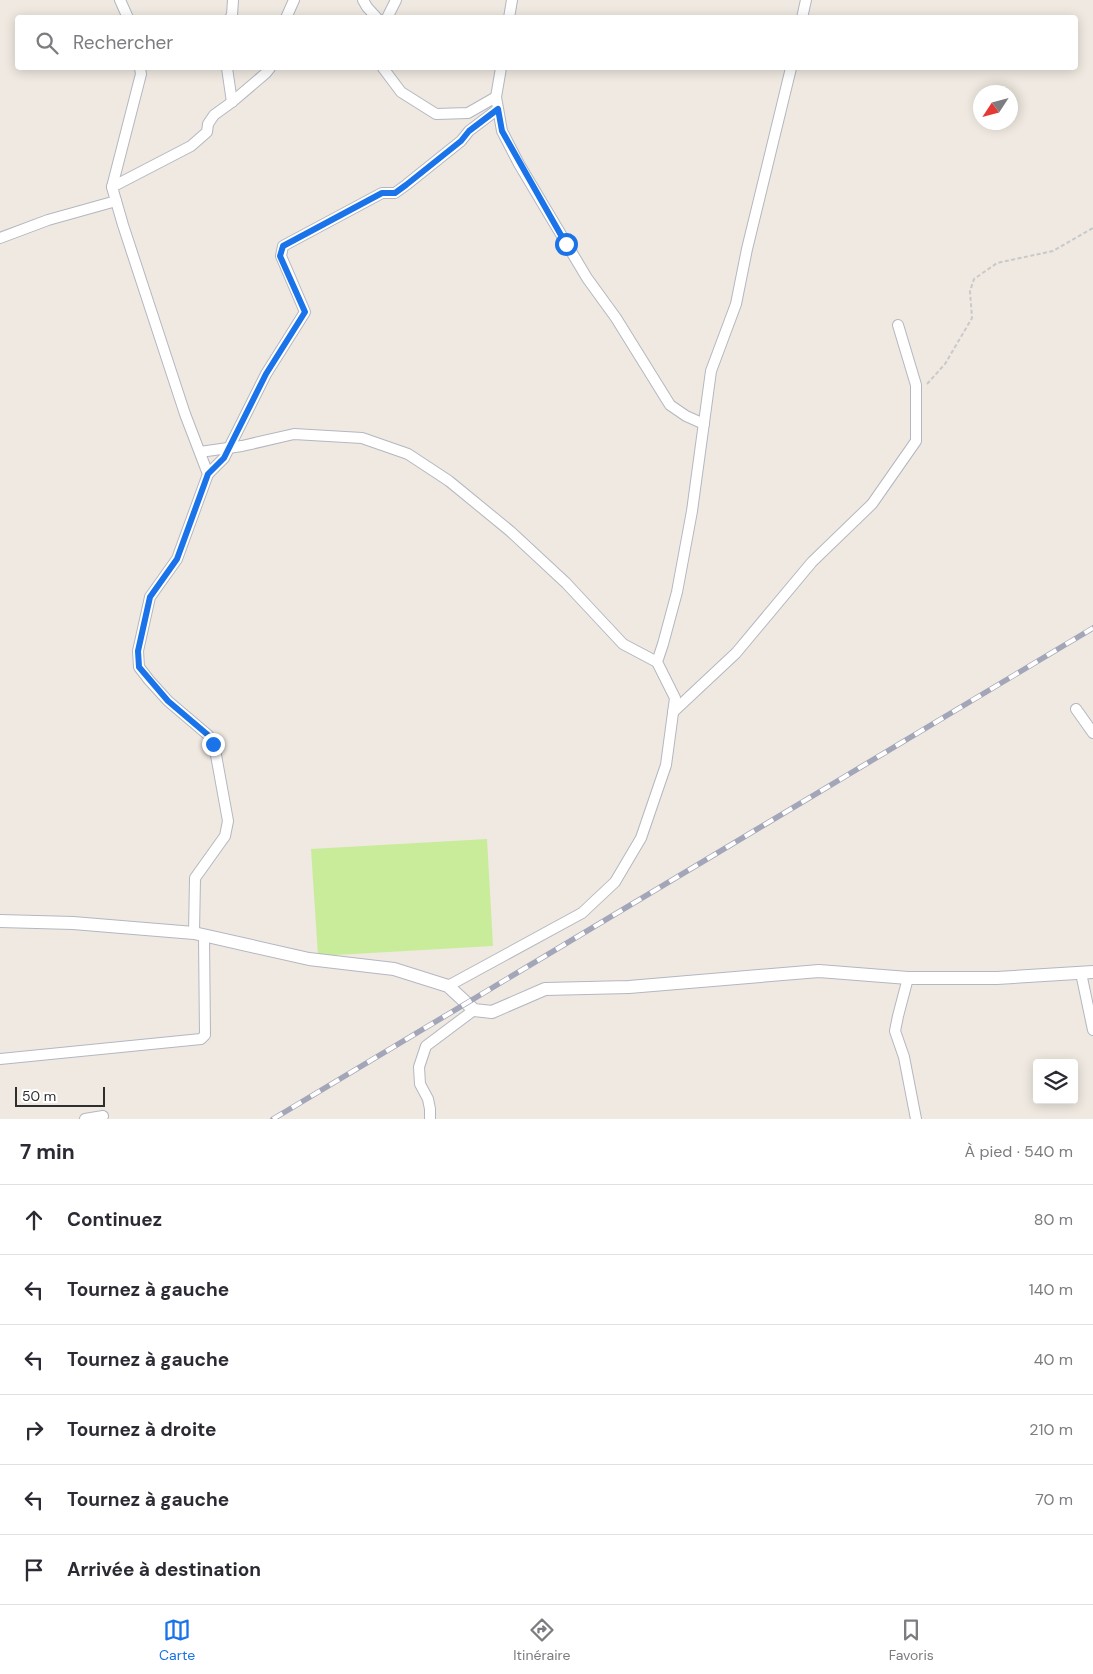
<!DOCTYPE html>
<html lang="fr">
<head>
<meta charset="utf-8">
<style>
  :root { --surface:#fff; --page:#f7f7f7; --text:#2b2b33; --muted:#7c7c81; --line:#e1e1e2; --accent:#1a73e8 }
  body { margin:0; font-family:"DM Sans",sans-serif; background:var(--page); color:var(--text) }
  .controls { position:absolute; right:15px; bottom:15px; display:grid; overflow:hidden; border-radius:5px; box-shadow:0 2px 12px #0003 }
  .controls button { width:45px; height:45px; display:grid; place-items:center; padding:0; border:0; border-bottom:1px solid var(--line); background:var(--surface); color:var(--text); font:25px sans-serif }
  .compass { position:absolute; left:973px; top:85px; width:45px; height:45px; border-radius:50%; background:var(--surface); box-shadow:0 2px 12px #0003; rotate:234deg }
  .scale { position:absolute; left:15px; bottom:12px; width:90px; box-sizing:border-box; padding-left:5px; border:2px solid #2e2e2e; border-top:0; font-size:14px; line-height:18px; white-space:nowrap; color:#2e2e2e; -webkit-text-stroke:4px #fff; paint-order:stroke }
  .stop { position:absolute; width:15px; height:15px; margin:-11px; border:4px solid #1a73e8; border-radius:50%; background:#fff }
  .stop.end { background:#1a73e8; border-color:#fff; box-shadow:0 1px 5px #0008 }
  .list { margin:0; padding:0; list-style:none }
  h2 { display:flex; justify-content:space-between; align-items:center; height:65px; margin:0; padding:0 20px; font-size:21px }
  h2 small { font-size:16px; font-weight:400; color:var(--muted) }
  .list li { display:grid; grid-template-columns:32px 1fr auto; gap:15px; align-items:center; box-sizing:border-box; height:70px; padding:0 20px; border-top:1px solid var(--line) }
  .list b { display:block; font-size:19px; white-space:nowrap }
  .list em { font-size:16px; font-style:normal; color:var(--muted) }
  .icon { flex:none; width:28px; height:28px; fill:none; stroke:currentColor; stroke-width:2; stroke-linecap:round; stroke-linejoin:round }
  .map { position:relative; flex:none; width:1093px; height:1119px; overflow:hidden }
  .search { position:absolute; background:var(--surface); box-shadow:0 2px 12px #0003; left:15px; right:15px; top:15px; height:55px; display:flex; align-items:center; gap:12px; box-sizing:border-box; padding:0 18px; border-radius:5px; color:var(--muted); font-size:19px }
  .sheet { height:485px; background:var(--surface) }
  nav { display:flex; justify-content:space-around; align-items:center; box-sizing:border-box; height:70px; border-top:1px solid var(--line); background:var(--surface); font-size:14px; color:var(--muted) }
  nav a { display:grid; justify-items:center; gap:2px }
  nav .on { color:var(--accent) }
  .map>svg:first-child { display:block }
</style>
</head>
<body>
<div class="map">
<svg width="1093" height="1119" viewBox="0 0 1093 1119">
  <rect width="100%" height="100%" fill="#efe9e1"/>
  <polygon fill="#c9ec9a" points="487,839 493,946 318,956 311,849"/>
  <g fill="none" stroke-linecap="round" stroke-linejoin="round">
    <defs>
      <g id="minor">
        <polyline points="120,0 128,18"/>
        <polyline points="363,0 367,7 377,18"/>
        <polyline points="230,18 232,15 233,0"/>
        <polyline points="286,18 294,0"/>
        <polyline points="387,18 396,0"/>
        <polyline points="509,18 512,0"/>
        <polyline points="802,18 806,0"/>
        <polyline points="227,68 232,102"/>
        <polyline points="383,68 401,92 436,114 468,113 496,97"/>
        <polyline points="501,68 496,97 502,131 519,164 587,278 616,318 670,405 686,416 704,424"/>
        <polyline points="112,187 141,74 140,68"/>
        <polyline points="0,238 48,220 116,201"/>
        <polyline points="200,452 242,446 294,434 362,438 408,454 449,481 510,531 566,583 623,644 657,662"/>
        <polyline points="208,474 224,458 266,374 305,312 281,256 283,246 382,193 395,193 406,185 461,141 469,131 498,109"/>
        <polyline points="1076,709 1093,733"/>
        <polyline points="673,712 736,653 812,562 872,504 916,441 916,385 898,325"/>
        <polyline points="194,933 195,878 225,836 228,821 216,755 213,744 208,735 168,701 149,680 139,667 138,651 150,597 177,559 208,474 185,414 123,225 112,187 191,146 207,132 208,124 214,115 232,102 266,73 270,68"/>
        <polyline points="1081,973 1093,1030"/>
        <polyline points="908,978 898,1016 895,1031 904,1057 916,1119"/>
        <polyline points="448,986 582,913 615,882 641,838 666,765 675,698 657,662 663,644 677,592 692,511 711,371 736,304 747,249 791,68"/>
        <polyline points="0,1059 201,1039 205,1035 204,936"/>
        <polyline points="85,1119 103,1116"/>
        <polyline points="430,1119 430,1109 428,1099 420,1084 419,1067 426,1046 474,1010"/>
      </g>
      <polyline id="tertiary" points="0,921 73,923 194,933 309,959 394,969 448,986 474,1010 492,1012 545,989 629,987 819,971 908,978 997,978 1093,972"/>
    </defs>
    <use href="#minor" stroke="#b4b7c1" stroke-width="12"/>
    <use href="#tertiary" stroke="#b4b7c1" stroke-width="14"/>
    <polyline stroke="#c9c9c9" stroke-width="2" stroke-dasharray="4 2.5" stroke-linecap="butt" points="927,384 945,364 972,318 970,291 974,279 997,263 1053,251 1093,228"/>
    <use href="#minor" stroke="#fff" stroke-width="10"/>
    <use href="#tertiary" stroke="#fff" stroke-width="12"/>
    <defs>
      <polyline id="rail" points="273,1119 1093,628"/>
    </defs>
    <use href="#rail" stroke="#a3a6b8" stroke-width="5.5"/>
    <use href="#rail" stroke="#fff" stroke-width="4" stroke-dasharray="11" stroke-linecap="butt"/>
  </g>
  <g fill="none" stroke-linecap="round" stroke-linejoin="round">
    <polyline stroke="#1a73e8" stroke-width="6" points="213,744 208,735 168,701 139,667 138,651 150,597 177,559 208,474 224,458 266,374 305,312 280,256 283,246 382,193 395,193 406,185 461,141 469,131 498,109 502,131 566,244"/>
  </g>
</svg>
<div class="controls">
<button><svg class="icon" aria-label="layers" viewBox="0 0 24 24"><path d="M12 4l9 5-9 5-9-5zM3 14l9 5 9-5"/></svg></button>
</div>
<svg class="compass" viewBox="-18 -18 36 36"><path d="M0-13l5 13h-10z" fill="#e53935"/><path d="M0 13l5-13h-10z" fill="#7c7c81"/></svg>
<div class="scale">50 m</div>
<div class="stop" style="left:566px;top:244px"></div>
<div class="stop end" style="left:213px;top:744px"></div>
<div class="search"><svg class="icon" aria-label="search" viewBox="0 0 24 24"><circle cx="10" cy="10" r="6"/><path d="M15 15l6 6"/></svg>Rechercher</div>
</div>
<section class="sheet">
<h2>7 min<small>À pied · 540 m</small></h2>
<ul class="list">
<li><svg class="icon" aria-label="ahead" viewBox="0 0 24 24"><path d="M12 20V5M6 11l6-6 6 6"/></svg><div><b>Continuez</b></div><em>80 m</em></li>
<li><svg class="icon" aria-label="left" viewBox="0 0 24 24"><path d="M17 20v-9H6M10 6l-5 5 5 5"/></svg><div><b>Tournez à gauche</b></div><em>140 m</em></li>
<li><svg class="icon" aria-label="left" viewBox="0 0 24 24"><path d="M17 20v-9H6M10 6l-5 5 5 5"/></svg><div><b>Tournez à gauche</b></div><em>40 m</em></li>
<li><svg class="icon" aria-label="right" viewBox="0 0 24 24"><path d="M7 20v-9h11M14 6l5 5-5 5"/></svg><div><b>Tournez à droite</b></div><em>210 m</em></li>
<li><svg class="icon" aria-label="left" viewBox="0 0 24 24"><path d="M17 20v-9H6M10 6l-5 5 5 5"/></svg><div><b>Tournez à gauche</b></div><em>70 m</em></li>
<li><svg class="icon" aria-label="arrive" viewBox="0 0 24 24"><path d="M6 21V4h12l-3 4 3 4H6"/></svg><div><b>Arrivée à destination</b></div></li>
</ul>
</section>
<nav>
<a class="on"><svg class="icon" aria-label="map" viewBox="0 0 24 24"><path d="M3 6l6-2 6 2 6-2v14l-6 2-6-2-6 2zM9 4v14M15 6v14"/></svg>Carte</a>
<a><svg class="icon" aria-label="directions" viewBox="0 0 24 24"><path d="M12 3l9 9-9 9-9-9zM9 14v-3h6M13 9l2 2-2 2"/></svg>Itinéraire</a>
<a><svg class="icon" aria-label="saved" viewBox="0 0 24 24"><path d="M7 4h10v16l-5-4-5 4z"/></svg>Favoris</a>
</nav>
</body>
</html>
